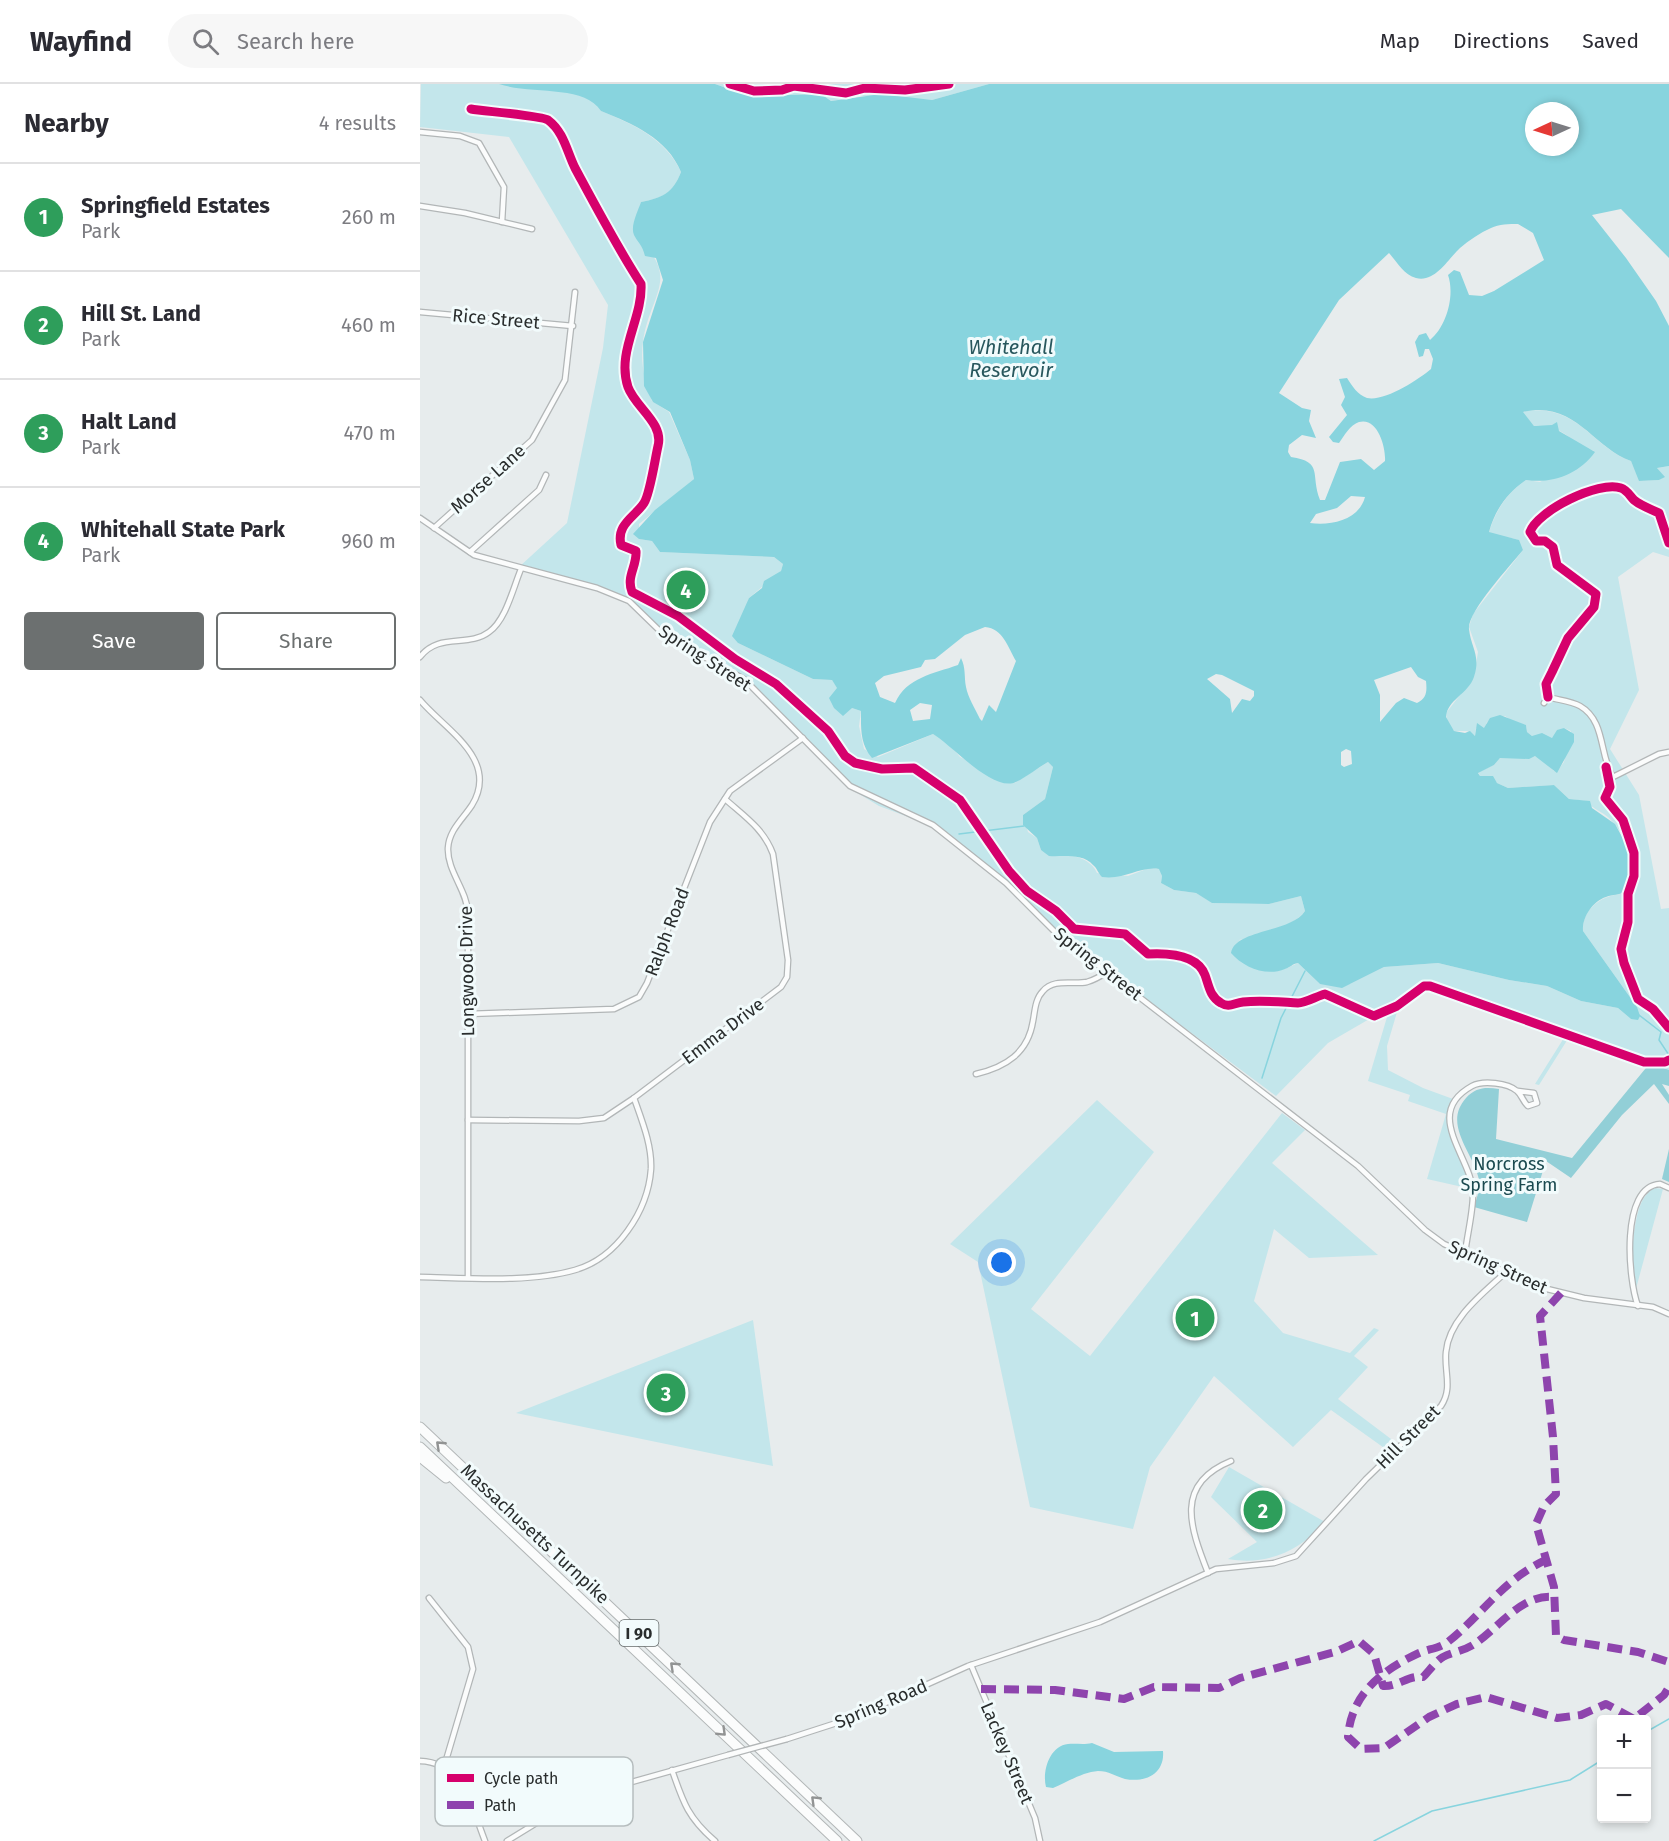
<!DOCTYPE html>
<html lang="en">
<head>
<meta charset="utf-8">
<style>
  :root { --surface:#fff; --page:#f7f7f7; --text:#2b2b33; --muted:#7c7c81; --line:#e1e1e2; --accent:#6c7070 }
  body { margin:0; font-family:"Fira Sans",sans-serif; background:var(--page); color:var(--text) }
  .controls { position:absolute; right:18px; bottom:18px; display:grid; overflow:hidden; border-radius:6px; box-shadow:0 3px 9px #0003 }
  .controls button { width:54px; height:54px; display:grid; place-items:center; padding:0; border:0; border-bottom:2px solid var(--line); background:var(--surface); color:var(--text); font:30px sans-serif }
  .compass { position:absolute; left:1105px; top:18px; width:54px; height:54px; border-radius:50%; background:var(--surface); box-shadow:0 3px 9px #0003; rotate:266deg }
  .you { position:absolute; left:582px; top:1179px; width:21px; height:21px; margin:-15px; border:4px solid #fff; border-radius:50%; background:#1a73e8; box-shadow:0 0 0 9px #1a73e833 }
  .badge { display:grid; place-items:center; width:39px; height:39px; border-radius:50%; background:var(--accent); color:#fff; font-size:20px; font-weight:700 }
  .pin { position:absolute; translate:-50% -50%; border:3px solid #fff; box-shadow:0 2px 6px #0006 }
  .list { margin:0; padding:0; list-style:none }
  h2 { display:flex; justify-content:space-between; align-items:center; height:78px; margin:0; padding:0 24px; font-size:26px }
  h2 small { font-size:20px; font-weight:400; color:var(--muted) }
  .list li { display:grid; grid-template-columns:39px 1fr auto; gap:18px; align-items:center; box-sizing:border-box; height:108px; padding:0 24px; border-top:2px solid var(--line) }
  .list b { display:block; font-size:22px; white-space:nowrap }
  .list p { margin:0; font-size:20px; white-space:nowrap; color:var(--muted) }
  .list em { font-size:20px; font-style:normal; color:var(--muted) }
  .actions { display:flex; gap:12px; padding:18px 24px }
  .actions a { flex:1; padding:14px 0; border:2px solid var(--accent); border-radius:6px; text-align:center; font-size:21px; color:var(--accent) }
  .actions .main { background:var(--accent); color:#fff }
  .icon { flex:none; width:33px; height:33px; fill:none; stroke:currentColor; stroke-width:2; stroke-linecap:round; stroke-linejoin:round }
  .map { position:relative; flex:none; width:1249px; height:1757px; overflow:hidden }
  header { display:flex; align-items:center; gap:36px; box-sizing:border-box; height:84px; padding:0 30px; background:var(--surface); border-bottom:2px solid var(--line) }
  header strong { font-size:28px }
  nav { display:flex; gap:33px; margin-inline-start:auto; font-size:21px }
  .search { width:420px; height:54px; background:var(--page); display:flex; align-items:center; gap:15px; box-sizing:border-box; padding:0 21px; border-radius:33px; color:var(--muted); font-size:22px }
  main { display:flex }
  aside { flex:1; background:var(--surface) }
  .map>svg:first-child { display:block }
</style>
</head>
<body>
<header>
<strong>Wayfind</strong>
<div class="search"><svg class="icon" aria-label="search" viewBox="0 0 24 24"><circle cx="10" cy="10" r="6"/><path d="M15 15l6 6"/></svg>Search here</div>
<nav><a>Map</a><a>Directions</a><a>Saved</a></nav>
</header>
<main>
<aside>
<h2>Nearby<small>4 results</small></h2>
<ul class="list">
<li><span class="badge" style="background:#2e9e5b">1</span><div><b>Springfield Estates</b><p>Park</p></div><em>260 m</em></li>
<li><span class="badge" style="background:#2e9e5b">2</span><div><b>Hill St. Land</b><p>Park</p></div><em>460 m</em></li>
<li><span class="badge" style="background:#2e9e5b">3</span><div><b>Halt Land</b><p>Park</p></div><em>470 m</em></li>
<li><span class="badge" style="background:#2e9e5b">4</span><div><b>Whitehall State Park</b><p>Park</p></div><em>960 m</em></li>
</ul>
<div class="actions"><a class="main">Save</a><a>Share</a></div>
</aside>
<div class="map">
<svg width="1249" height="1757" viewBox="0 0 1249 1757">
  <rect width="100%" height="100%" fill="#e7eced"/>
  <g fill="#c3e6eb">
    <path d="M1,0H79L161,7L177,18L181,27C213,40 246,55 261,88C253,109 243,114 221,118L215,153C263,193 229,211 223,258C220,280 225,297 232,317L249,328L270,376L274,395L219,440V455L232,457L240,468L354,473L363,480L361,487L329,514L318,559L393,595L412,596L432,624L441,627L439,642L444,665L458,673L513,650L527,657L540,673L595,699L628,678L633,683L625,715L603,731L608,748L617,754L621,766L636,772C650,768 672,775 677,789L708,792L729,784L740,785L742,792L741,799L754,806L776,809L793,819L849,820L881,812L885,827C873,844 838,851 819,856L865,885L878,879L900,900H930L964,883L1018,879L1089,896L1127,902L1161,917L1198,924L1211,935L1217,923L1163,847C1162,825 1181,812 1200,810C1208,778 1215,761 1189,734C1182,727 1173,726 1167,717L1149,715L1134,701L1088,704L1077,699L1071,692H1060L1058,688L1074,681L1080,674L1118,672L1134,687L1138,686L1144,678L1151,647L1144,644L1132,654L1112,652L1107,648L1106,641L1095,639L1085,632L1067,638L1065,644H1056L1055,652L1047,647H1034L1027,639L1026,629L1054,593L1058,568L1049,543L1053,530L1103,466L1098,456C1089,452 1077,454 1069,448C1076,426 1087,409 1106,396L1120,398L1174,367C1149,360 1145,340 1114,342L1102,328C1157,317 1172,364 1211,377L1220,397L1239,396L1244,393L1237,384L1249,382V473L1233,468L1198,493L1219,606L1190,665L1219,711L1241,825L1249,824V986L1151,950L1119,1001L1115,1000L1147,949L1010,900L980,918L967,962L968,986L1003,1004L1033,1015C1016,1058 1054,1072 1047,1104L1007,1095L1026,1030L988,1017L990,1011L948,997L970,923L908,959L856,1012L640,851L533,754L518,744L459,722L436,708L331,604L253,556L204,513L187,505L99,483L147,439L183,264L188,221L89,53L0,43Z"/>
    <polygon points="295,0 569,0 512,16 440,12 411,17 401,10 329,12"/>
    <polygon points="677,1016 734,1068 611,1225 670,1272 862,1029 885,1046 852,1079 958,1171 889,1174 854,1145 834,1217 863,1249 930,1269 954,1244 959,1246 934,1272 948,1283 918,1315 975,1358 967,1366 911,1326 873,1363 794,1292 730,1383 713,1445 610,1423 558,1178 530,1160"/>
    <path d="M1235,1104L1243,1105L1214,1212L1211,1206C1213,1181 1209,1114 1235,1104Z"/>
    <polygon points="333,1236 353,1382 96,1329"/>
    <path d="M809,1383L905,1438C880,1467 847,1482 808,1475L837,1458L791,1413Z"/>
  </g>
  <g fill="#92cfd7">
    <path d="M1230,979L1249,986V1002L1242,1000L1249,1011V1020L1234,1000L1202,1031L1151,1094L1126,1077L1107,1138L1054,1123C1057,1114 1060,1105 1059,1096C1054,1069 1022,1041 1046,1014C1056,1003 1066,1003 1079,1005L1076,1055L1152,1074Z"/>
    <polygon points="1249,1065 1249,1098 1242,1095"/>
  </g>
  <g fill="#88d4de" fill-rule="evenodd">
    <path d="M79,0H295L329,12L401,10L411,17L461,10L512,16L569,0H1249V174L1201,125L1172,131L1206,174L1236,217L1249,242V382L1237,384L1245,393L1239,396L1219,397L1211,377C1173,364 1155,316 1103,328L1114,342L1132,341L1137,338L1139,347L1175,368C1159,390 1133,400 1106,396C1087,409 1075,426 1069,448L1099,456L1103,466C1091,481 1047,528 1049,545C1051,564 1061,571 1054,593C1048,610 1027,616 1026,633L1034,647L1045,649L1050,647L1055,652L1057,639L1064,644L1070,634L1080,631L1106,641L1107,648L1112,652L1122,649L1132,654L1137,646L1144,644L1154,650V658L1137,689L1115,672L1109,675L1080,674L1074,681L1058,689L1060,692H1073L1077,699L1088,704L1134,701L1149,715L1170,717L1172,724L1195,740L1206,760L1210,782L1204,807C1199,812 1193,810 1186,813C1173,817 1162,833 1163,847L1217,923L1220,932L1218,936L1211,935L1198,924L1161,917L1127,902L1089,896L1018,879L964,883L922,904L900,900L878,879C872,880 871,883 865,885C846,893 823,883 811,869C815,845 871,849 885,827L881,812L849,820L792,819L776,809L754,806L741,799L742,792L739,785C719,782 706,796 682,793C678,789 677,784 673,781C663,769 642,773 629,772L621,766L617,754L603,741V731L625,715L633,683L628,678C617,684 607,693 596,698C573,709 531,660 513,650L452,674C440,660 441,645 441,627L432,624L423,632L414,624L409,614L417,604L412,596L393,595L318,559L312,552L329,514L342,504L344,497L361,487L363,480L354,473L240,468L232,457L219,455L213,450L235,426L274,395L270,376L250,328L233,318L224,302L223,258L243,196L236,174L225,172C222,160 218,159 214,151C210,142 218,127 221,118C242,114 253,109 261,88C247,54 213,40 181,27C164,0 111,11 79,0ZM1114,27H1150V63H1114ZM1098,140L1113,149L1124,176L1074,207L1062,212L1049,211L1040,188L1034,186L1028,191C1035,211 1027,242 1010,256L1006,249L999,251L995,258L999,273L1003,272L1005,265H1009L1013,275L1011,285C998,296 964,318 947,314C938,311 932,302 927,294L919,295L925,313L921,321L927,331L909,353L913,358L919,359C924,352 930,341 939,338C958,333 966,364 965,377L954,386L941,375L920,378L905,416H900C890,390 904,378 871,373L868,368L869,361L882,351L896,354L889,337L891,326L882,324L859,309L919,216L969,169C977,178 984,191 996,194C1015,199 1028,175 1040,164C1049,156 1060,149 1071,144C1079,140 1089,140 1098,140ZM931,412L945,413C939,436 911,442 890,439L896,430L917,424ZM565,543C583,544 588,564 596,577L576,628L569,621L562,637L560,635C555,624 548,614 546,603C544,593 546,584 541,574L538,581C513,590 487,593 475,619L460,613L455,599L464,592L501,583L505,576L515,575L545,551ZM991,583L998,593L1006,597C1007,607 1007,614 997,619L984,614L976,619L960,638V611L954,596ZM796,590L802,591L834,607V612L830,617L822,615L812,629L810,615L787,595ZM500,619L512,621L510,635L493,637L490,626ZM926,665L931,667L932,680L924,683L921,681V668Z"/>
    <path d="M672,1659L694,1668L743,1667C745,1689 726,1699 705,1695C695,1692 689,1687 678,1687C663,1688 647,1698 633,1704L626,1703C622,1688 629,1662 648,1660C656,1659 663,1661 672,1659Z"/>
  </g>
  <g fill="none" stroke-linecap="round" stroke-linejoin="round">
    <g stroke="#88d4de" stroke-width="1.5">
      <polyline points="539,750 604,742"/>
      <polyline points="1219,931 1241,948 1239,956 1249,971"/>
      <polyline points="842,994 861,934 885,887"/>
      <polyline points="1226,1648 1249,1635"/>
      <polyline points="954,1757 1012,1727 1150,1696 1182,1676"/>
    </g>
    <defs>
      <g id="minor">
        <polyline points="0,48 40,52 59,59 84,103 82,138"/>
        <polyline points="0,122 45,129 112,145"/>
        <polyline points="0,228 153,242"/>
        <polyline points="0,434 54,471 177,504 209,517 243,550 324,595 430,702 513,741 586,799 635,848 938,1082 1005,1146 1024,1160 1119,1203 1164,1214 1233,1223 1249,1230"/>
        <polyline points="14,444 112,356 145,296 155,208"/>
        <polyline points="50,468 119,406 126,391"/>
        <path d="M0,573C19,548 48,564 69,548C86,536 93,504 101,485"/>
        <path d="M0,616C24,645 80,675 52,721C43,735 29,746 28,764C27,787 47,806 48,829V1193"/>
        <path d="M1124,619L1128,613C1138,616 1151,617 1160,622C1186,637 1179,671 1193,693L1239,670L1249,668"/>
        <polyline points="48,930 194,925 219,913 227,899 290,738 310,707 383,654"/>
        <path d="M556,990C586,983 608,969 613,937C615,927 615,915 623,907C634,894 652,901 667,898C674,896 681,892 687,888"/>
        <path d="M48,1036L159,1037L184,1034L214,1014L361,903L367,893L368,876L353,770C344,745 324,732 305,715"/>
        <path d="M1045,1170C1047,1151 1053,1129 1053,1110C1053,1074 1001,1030 1052,1002C1063,996 1088,999 1097,1007C1102,1011 1103,1018 1108,1022L1117,1019L1114,1009L1098,1007"/>
        <path d="M0,1193C47,1194 110,1199 155,1186C197,1174 228,1127 231,1085C232,1061 222,1037 214,1014"/>
        <path d="M1218,1222C1208,1196 1200,1102 1240,1100L1249,1104"/>
        <path d="M788,1489C770,1443 754,1400 811,1377"/>
        <polyline points="9,1514 48,1563 53,1585 24,1683"/>
        <polyline points="551,1581 615,1734 620,1757"/>
        <path d="M367,1655L432,1634L548,1582L680,1538L796,1485L854,1479L876,1472L946,1395L1021,1322C1033,1304 1024,1288 1026,1268C1029,1234 1065,1208 1087,1187"/>
        <path d="M0,1677C43,1678 52,1724 65,1757"/>
        <path d="M252,1686C263,1718 268,1734 295,1757"/>
        <polyline points="87,1757 144,1722 176,1708 308,1671"/>
      </g>
      <g id="motorway">
        <polyline points="0,1343 437,1757"/>
        <polyline points="0,1363 417,1757"/>
        <polyline points="0,1373 26,1394"/>
      </g>
    </defs>
    <use href="#minor" stroke="#b2b6b7" stroke-width="7"/>
    <use href="#motorway" stroke="#b2b6b7" stroke-width="11"/>
    <use href="#minor" stroke="#fbfcfc" stroke-width="4.5"/>
    <use href="#motorway" stroke="#fbfcfc" stroke-width="9"/>
    <defs>
      <polyline id="minor-bridge" points="308,1671 367,1655"/>
    </defs>
    <use href="#minor-bridge" stroke="#b2b6b7" stroke-width="7" stroke-linecap="butt"/>
    <use href="#minor-bridge" stroke="#fbfcfc" stroke-width="4.5"/>
    <g stroke="#8e44ad" stroke-width="8" stroke-dasharray="15 8" stroke-linecap="butt">
      <polyline points="1141,1209 1120,1232 1133,1353 1136,1410 1124,1422 1116,1440 1134,1503 1136,1552 1144,1556 1218,1568 1249,1578"/>
      <path d="M1128,1475C1083,1495 1065,1528 1029,1557C1021,1564 1008,1565 999,1569C962,1586 931,1610 928,1653L941,1665L964,1664L1009,1633L1037,1620L1066,1613L1137,1634L1161,1631L1186,1620L1214,1635L1244,1611L1249,1603"/>
      <path d="M561,1605L635,1606L704,1615L734,1603L799,1604L820,1594L915,1568L939,1557L954,1570L963,1602C978,1603 988,1591 1003,1593C1009,1587 1016,1577 1023,1573C1033,1568 1043,1567 1053,1561C1078,1545 1102,1509 1134,1513"/>
    </g>
    <defs>
      <g id="cycleway">
        <polyline points="310,0 334,7 362,6 374,2 426,9 445,4 485,6 529,0"/>
        <path d="M51,25C63,27 122,32 128,36C144,48 147,68 155,84C176,123 197,163 221,200C223,234 196,268 208,303C215,323 244,339 238,362C235,375 230,410 224,419C215,433 196,440 201,461L216,467C217,483 206,492 212,508L258,532L315,575L356,600L408,647L425,672L435,679L462,685L494,684L540,716L589,787L607,807L636,827L654,845L705,850L728,870C747,869 777,870 785,891C789,902 790,913 801,919C809,924 814,919 823,918C842,916 860,918 878,919C886,919 897,912 905,910L954,932L977,922L1004,902H1010L1224,978H1245L1249,976"/>
        <path d="M1128,613L1126,600L1132,588L1148,554L1174,523L1176,510L1137,481L1133,463L1125,457H1116L1110,448C1117,427 1179,396 1201,404C1207,406 1210,412 1214,416C1221,422 1231,425 1239,429L1249,459"/>
        <polyline points="1186,683 1190,703 1185,714 1203,736 1214,769 1214,792 1208,810 1208,838 1201,865 1204,879 1218,915 1233,925 1249,944"/>
      </g>
    </defs>
    <use href="#cycleway" stroke="#f2fbfc" stroke-width="13"/>
    <use href="#cycleway" stroke="#d6006c" stroke-width="9"/>
  </g>
  <defs><path id="oneway-chevron" d="M-2-3.5L2.5 0L-2 3.5" fill="none" stroke-width="1.6" stroke-linecap="round" stroke-linejoin="round" transform="scale(1.5)"/></defs>
  <g stroke="#929494">
    <use href="#oneway-chevron" transform="translate(20 1361) rotate(-137)"/>
    <use href="#oneway-chevron" transform="translate(254 1582) rotate(-137)"/>
    <use href="#oneway-chevron" transform="translate(302 1648) rotate(44)"/>
    <use href="#oneway-chevron" transform="translate(395 1716) rotate(-136)"/>
  </g>
  <g text-anchor="middle" stroke-width="6" stroke-linejoin="round" paint-order="stroke">
    <rect fill="#f2fbfc" stroke="#656b6b" stroke-width="1.5" x="199.5" y="1536" width="39" height="26" rx="4.5"/>
    <g font-size="16" font-weight="bold" fill="#292d2d">
      <text x="219" y="1555">I 90</text>
    </g>
    <g font-size="18" fill="#292d2d" stroke="#f2fbfc">
      <text transform="translate(76 235) rotate(5)" y="6">Rice Street</text>
      <text transform="translate(68 395) rotate(-42)" y="6">Morse Lane</text>
      <text transform="translate(285 574) rotate(33)" y="6">Spring Street</text>
      <text transform="translate(247 848) rotate(-69)" y="6">Ralph Road</text>
      <text transform="translate(678 880) rotate(38)" y="6">Spring Street</text>
      <text transform="translate(47 887) rotate(-91)" y="6">Longwood Drive</text>
      <text transform="translate(303 947) rotate(-37)" y="6">Emma Drive</text>
      <text transform="translate(1078 1183) rotate(24)" y="6">Spring Street</text>
      <text transform="translate(988 1353) rotate(-45)" y="6">Hill Street</text>
      <text transform="translate(115 1450) rotate(43)" y="6">Massachusetts Turnpike</text>
      <text transform="translate(461 1620) rotate(-23)" y="6">Spring Road</text>
      <text transform="translate(587 1669) rotate(67)" y="6">Lackey Street</text>
    </g>
    <g font-size="18" fill="#1b4a50" stroke="#f2fbfc">
      <text x="1089" y="1086">Norcross<tspan x="1089" dy="21">Spring Farm</tspan></text>
    </g>
    <g font-size="20" font-style="italic" fill="#28575d" stroke="#f2fbfc">
      <text x="591" y="270">Whitehall<tspan x="591" dy="23">Reservoir</tspan></text>
    </g>
  </g>
  <rect x="15" y="1673" width="198" height="69" rx="9" fill="#f2fbfc" stroke="#b6bdbe" stroke-width="1.5"/>
  <rect x="27" y="1690" width="27" height="8" fill="#d6006c"/>
  <rect x="27" y="1717" width="27" height="8" fill="#8e44ad"/>
  <g font-size="16" fill="#292d2d">
    <text x="64" y="1700">Cycle path</text>
    <text x="64" y="1727">Path</text>
  </g>
</svg>
<div class="controls">
<button>+</button>
<button>−</button>
</div>
<svg class="compass" viewBox="-18 -18 36 36"><path d="M0-13l5 13h-10z" fill="#e53935"/><path d="M0 13l5-13h-10z" fill="#7c7c81"/></svg>
<div class="you"></div>
<div class="pin badge" style="left:775px;top:1234px;background:#2e9e5b">1</div>
<div class="pin badge" style="left:843px;top:1426px;background:#2e9e5b">2</div>
<div class="pin badge" style="left:246px;top:1309px;background:#2e9e5b">3</div>
<div class="pin badge" style="left:266px;top:506px;background:#2e9e5b">4</div>
</div>
</main>
</body>
</html>
